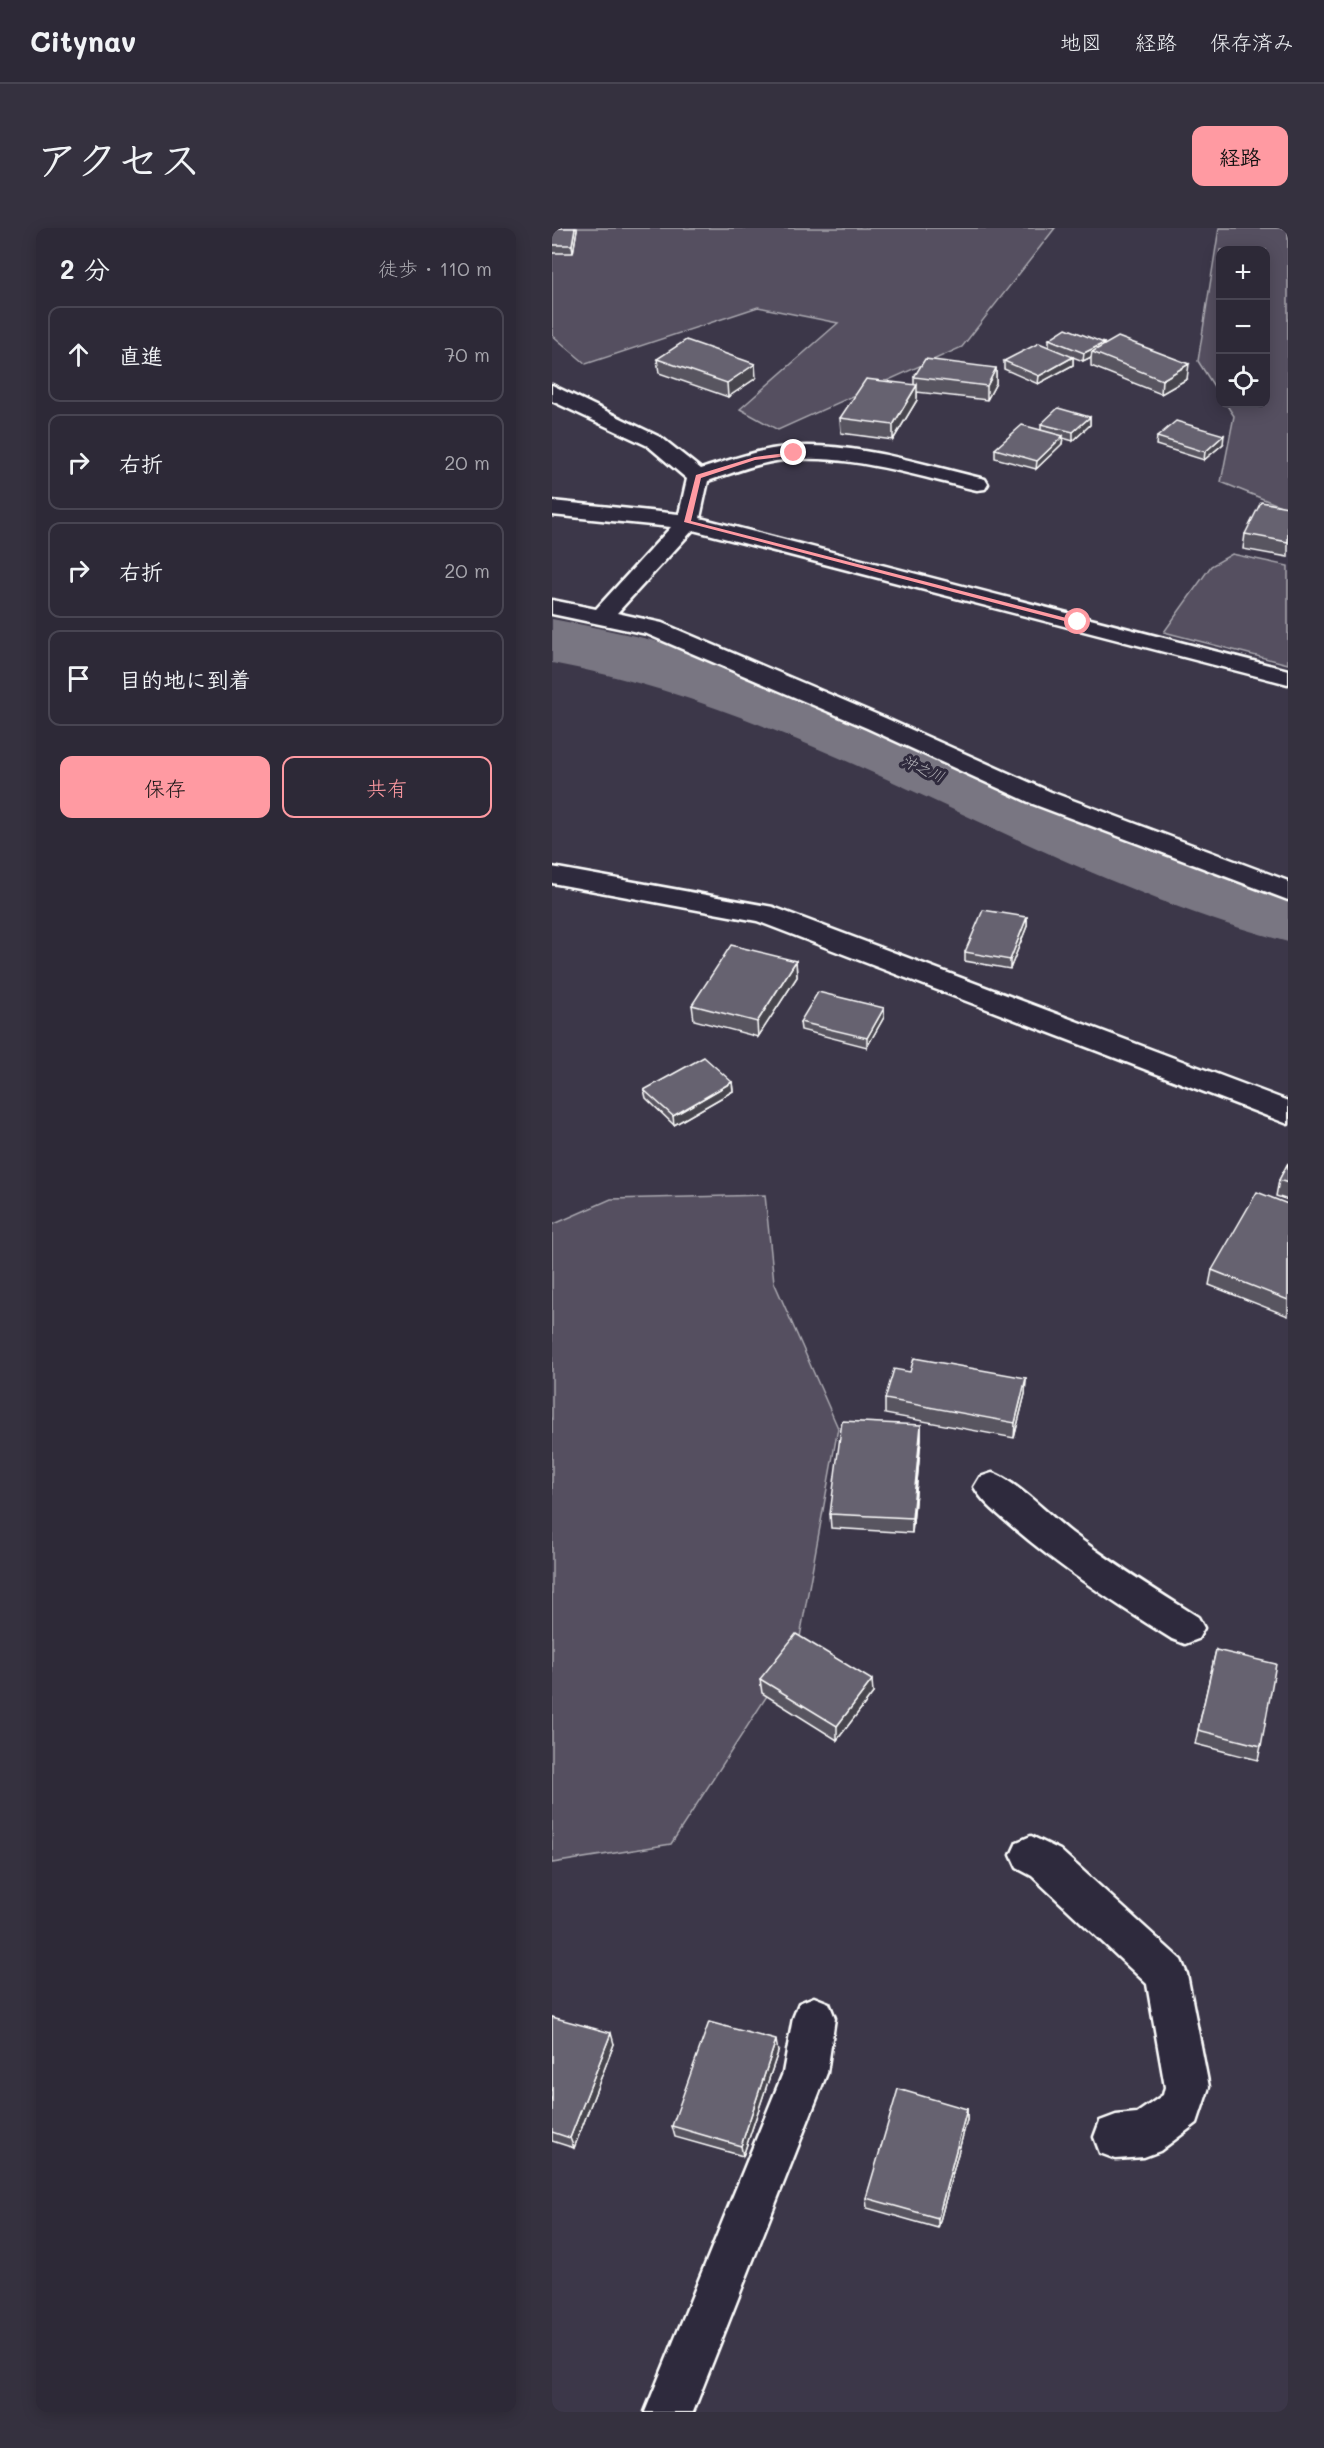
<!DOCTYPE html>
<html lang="ja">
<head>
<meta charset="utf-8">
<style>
  :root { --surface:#2d2937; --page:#35313f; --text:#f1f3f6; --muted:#a7a6ad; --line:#484552; --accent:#ff9aa2 }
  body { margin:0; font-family:Mali,"Klee One",sans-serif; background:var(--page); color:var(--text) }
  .controls { position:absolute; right:18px; top:18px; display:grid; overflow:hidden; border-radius:12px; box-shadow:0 3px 15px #0003 }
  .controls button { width:54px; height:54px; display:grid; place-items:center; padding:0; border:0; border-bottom:2px solid var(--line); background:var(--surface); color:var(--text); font:30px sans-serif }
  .stop { position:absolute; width:18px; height:18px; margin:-14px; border:4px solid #ff9aa2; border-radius:50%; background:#fff }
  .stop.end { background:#ff9aa2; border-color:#fff; box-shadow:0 2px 6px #0008 }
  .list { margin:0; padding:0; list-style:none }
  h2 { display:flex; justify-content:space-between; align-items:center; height:78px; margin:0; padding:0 24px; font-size:26px }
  h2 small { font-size:20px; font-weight:400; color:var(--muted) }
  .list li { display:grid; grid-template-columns:39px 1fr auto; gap:18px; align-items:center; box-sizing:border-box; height:96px; margin:0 12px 12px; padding:0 12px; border:2px solid var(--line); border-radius:12px }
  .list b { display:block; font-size:22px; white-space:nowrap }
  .list em { font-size:20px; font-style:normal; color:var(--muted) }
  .actions { display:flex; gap:12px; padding:18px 24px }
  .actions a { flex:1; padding:14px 0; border:2px solid var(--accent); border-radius:12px; text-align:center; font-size:21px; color:var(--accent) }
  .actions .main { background:var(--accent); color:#111 }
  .icon { flex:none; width:33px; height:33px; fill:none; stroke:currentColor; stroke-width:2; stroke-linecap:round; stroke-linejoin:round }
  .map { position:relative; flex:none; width:736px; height:2184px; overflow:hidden; border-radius:12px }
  header { display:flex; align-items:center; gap:36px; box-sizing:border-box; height:84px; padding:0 30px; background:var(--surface); border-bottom:2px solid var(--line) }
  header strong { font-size:28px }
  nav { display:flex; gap:33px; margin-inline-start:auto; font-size:21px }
  .intro { display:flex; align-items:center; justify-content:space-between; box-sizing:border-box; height:144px; padding:0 36px }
  h1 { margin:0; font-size:42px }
  .button { padding:15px 27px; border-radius:12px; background:var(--accent); color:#111; font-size:21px; font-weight:700 }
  main { display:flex; gap:36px; padding:0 36px }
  aside { flex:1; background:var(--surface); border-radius:12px; box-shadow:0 3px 15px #0003 }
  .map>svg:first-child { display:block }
</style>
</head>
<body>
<header>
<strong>Citynav</strong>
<nav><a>地図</a><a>経路</a><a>保存済み</a></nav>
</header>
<div class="intro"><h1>アクセス</h1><a class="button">経路</a></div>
<main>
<aside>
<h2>2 分<small>徒歩 · 110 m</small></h2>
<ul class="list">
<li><svg class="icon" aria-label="ahead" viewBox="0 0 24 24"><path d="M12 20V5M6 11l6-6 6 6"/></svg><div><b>直進</b></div><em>70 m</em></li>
<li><svg class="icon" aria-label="right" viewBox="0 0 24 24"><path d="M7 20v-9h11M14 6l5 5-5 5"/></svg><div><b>右折</b></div><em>20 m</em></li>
<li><svg class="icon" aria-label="right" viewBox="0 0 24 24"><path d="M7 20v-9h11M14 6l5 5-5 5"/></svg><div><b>右折</b></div><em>20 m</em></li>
<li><svg class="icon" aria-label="arrive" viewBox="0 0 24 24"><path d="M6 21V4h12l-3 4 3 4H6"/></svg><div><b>目的地に到着</b></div></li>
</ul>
<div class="actions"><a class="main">保存</a><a>共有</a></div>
</aside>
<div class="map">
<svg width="736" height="2184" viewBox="0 0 736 2184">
  <rect width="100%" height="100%" fill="#3c3749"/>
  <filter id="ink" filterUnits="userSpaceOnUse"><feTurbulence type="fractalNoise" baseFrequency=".0167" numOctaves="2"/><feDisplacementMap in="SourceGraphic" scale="12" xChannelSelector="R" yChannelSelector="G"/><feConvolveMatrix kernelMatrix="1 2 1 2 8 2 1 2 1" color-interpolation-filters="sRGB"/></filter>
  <g filter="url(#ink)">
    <g fill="#555060" stroke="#aaa8b0" stroke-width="1.5">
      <polygon points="9,0 503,0 410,119 226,202 188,181 286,95 206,79 34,136 0,107 0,27"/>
      <polygon points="667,0 736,0 736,281 669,254 682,188 674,176 714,176 714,22 668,22 668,168 646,133"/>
      <polygon points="680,326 736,338 736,436 612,404 659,338"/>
      <polygon points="213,967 222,1054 286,1200 246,1420 119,1616 0,1635 0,997 59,971"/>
    </g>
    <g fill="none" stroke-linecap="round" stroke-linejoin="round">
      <path fill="#797682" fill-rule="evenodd" d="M0,391C78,405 158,425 232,452C338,490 438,542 541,585C605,612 670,637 736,658V714C481,647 261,483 0,435Z"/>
      <defs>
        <g id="minor">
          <path d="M0,157L110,210L149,241C177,232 205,222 234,219C300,213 369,236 433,251L436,256L433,261L425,262C363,248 296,225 231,232C205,235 181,245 156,253L148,290L736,442V456L141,302L65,385L110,395L333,490L499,564L736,653V672L481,576L315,500L95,406L0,386V372L44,381L119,299L0,287V273L127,286L135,251L96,218L0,173Z"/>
          <polygon points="0,639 221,679 736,873 736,896 205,693 0,655"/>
          <path d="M440,1245C463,1252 498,1288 520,1305C560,1335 603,1362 646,1389L652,1400L646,1411L633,1416L620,1411C565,1377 510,1341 461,1299C447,1287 431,1275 422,1259L428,1249Z"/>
          <polygon points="479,1608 508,1622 629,1732 635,1746 657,1859 645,1895 608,1923 592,1929 564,1931 548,1925 542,1909 548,1893 564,1887 585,1885 611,1867 613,1859 595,1756 480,1648 465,1640 459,1627 465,1614"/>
          <polygon points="262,1769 277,1775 283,1790 275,1845 141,2184 93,2184 231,1845 241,1790 247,1775"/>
        </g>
      </defs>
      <use href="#minor" stroke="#fff" stroke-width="5"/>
      <use href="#minor" fill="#2f2a3d" fill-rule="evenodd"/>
    </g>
    <g fill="#585460" stroke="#fff" stroke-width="1.5">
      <polygon points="0,0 25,1 21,25 0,25"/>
      <polygon points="497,111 551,117 635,151 609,166 539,138 539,129 531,133 521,129 521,137 486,156 452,141 452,133 497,119"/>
      <polygon points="105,131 204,150 176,169 107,145"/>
      <polygon points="444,140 444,155 435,172 365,164 365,172 341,212 289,205 288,190 362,157 362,149"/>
      <polygon points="538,189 538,197 521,213 511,210 510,216 484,241 443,230 443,221 489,202 489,196"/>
      <polygon points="605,209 671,216 652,232 604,217"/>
      <polygon points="736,279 736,329 691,321 693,306"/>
      <polygon points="475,689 475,698 458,741 413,733 413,724"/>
      <polygon points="244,733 245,749 206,809 142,792 140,777"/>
      <polygon points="332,780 332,789 315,819 249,802 248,794"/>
      <polygon points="180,854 181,863 122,897 94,870 92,862"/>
      <polygon points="736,935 736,972 724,968 727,952"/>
      <polygon points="736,976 736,1088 657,1057 660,1042"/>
      <polygon points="358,1144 474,1150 473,1166 462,1210 333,1186 333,1171"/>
      <polygon points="369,1197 369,1212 360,1305 279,1300 278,1286"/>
      <polygon points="664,1422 709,1518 706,1532 643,1516"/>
      <polygon points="208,1451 321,1465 285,1512 210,1465"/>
      <polygon points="0,1789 62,1816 22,1920 0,1913"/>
      <polygon points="226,1824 191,1928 123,1909 120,1898"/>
      <polygon points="415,1881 415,1892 386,2000 315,1980 314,1970"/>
    </g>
    <g fill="#47454e" stroke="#fff" stroke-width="1.5">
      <polygon points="23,0 25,0 25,1 21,25 20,17"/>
      <polygon points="552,115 551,123 540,124 539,129 531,133 532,125"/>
      <polygon points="521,129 521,137 486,156 487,148"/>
      <polygon points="203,136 204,150 176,169 175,155"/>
      <polygon points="637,136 635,151 609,166 610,152"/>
      <polygon points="444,140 444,155 435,172 435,158"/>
      <polygon points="365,157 365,172 341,212 341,197"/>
      <polygon points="538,189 538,197 521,213 521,204"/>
      <polygon points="672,207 671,216 652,232 653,224"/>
      <polygon points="511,208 510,216 484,241 485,233"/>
      <polygon points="475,689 475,698 458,741 458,732"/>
      <polygon points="244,733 245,749 206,809 205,794"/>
      <polygon points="332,780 332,789 315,819 315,810"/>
      <polygon points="180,854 181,863 122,897 121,888"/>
      <polygon points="474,1150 473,1166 462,1210 463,1195"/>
      <polygon points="369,1197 369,1212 360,1305 360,1290"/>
      <polygon points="320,1452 321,1465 285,1512 285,1498"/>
      <polygon points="59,1805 62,1816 22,1920 18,1910"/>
      <polygon points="224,1812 226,1824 191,1928 189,1918"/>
      <polygon points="415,1881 415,1892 386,2000 386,1990"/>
    </g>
    <g fill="#666270" stroke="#fff" stroke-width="1.5">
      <polygon points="0,0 23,0 20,17 0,17"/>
      <polygon points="514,100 552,115 532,125 497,111"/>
      <polygon points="566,109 637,136 610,152 540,124"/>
      <polygon points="134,112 203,136 175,155 105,131"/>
      <polygon points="487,115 521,129 487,148 452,133"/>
      <polygon points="373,131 444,140 435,158 362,149"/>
      <polygon points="314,151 365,157 341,197 288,190"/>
      <polygon points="506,180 538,189 521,204 489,196"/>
      <polygon points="624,193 672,207 653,224 605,209"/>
      <polygon points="470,197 511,208 485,233 443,221"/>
      <polygon points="709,274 736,279 736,314 693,306"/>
      <polygon points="431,682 475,689 458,732 413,724"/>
      <polygon points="179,717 244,733 205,794 140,777"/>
      <polygon points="266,764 332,780 315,810 248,794"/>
      <polygon points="152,829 180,854 121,888 92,862"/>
      <polygon points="736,935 736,955 727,952"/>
      <polygon points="705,964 736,976 736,1072 660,1042"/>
      <polygon points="362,1130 474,1150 463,1195 333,1171 342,1141 358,1144"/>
      <polygon points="290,1193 369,1197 360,1290 278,1286"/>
      <polygon points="244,1406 320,1452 285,1498 208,1451"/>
      <polygon points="664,1422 724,1436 709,1518 646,1502"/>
      <polygon points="0,1789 59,1805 18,1910 0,1904"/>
      <polygon points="157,1794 224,1812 189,1918 120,1898"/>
      <polygon points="346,1861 415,1881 386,1990 314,1970"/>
    </g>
  </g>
  <polygon fill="#ff9aa2" points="242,224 244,227 203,232 149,250 139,293 530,394 524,396 132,294 144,247 203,229"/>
  <g text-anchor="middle" stroke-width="6" stroke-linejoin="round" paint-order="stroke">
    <g font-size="15" font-style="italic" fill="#b5b4ba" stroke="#2f2a3d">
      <text transform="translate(371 541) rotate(24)" y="5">沖之川</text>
    </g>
  </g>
</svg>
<div class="controls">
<button>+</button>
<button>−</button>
<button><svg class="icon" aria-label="locate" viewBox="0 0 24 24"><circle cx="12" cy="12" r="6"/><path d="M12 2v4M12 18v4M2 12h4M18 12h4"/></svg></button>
</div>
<div class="stop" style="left:526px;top:394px"></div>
<div class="stop end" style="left:242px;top:225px"></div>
</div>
</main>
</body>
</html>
